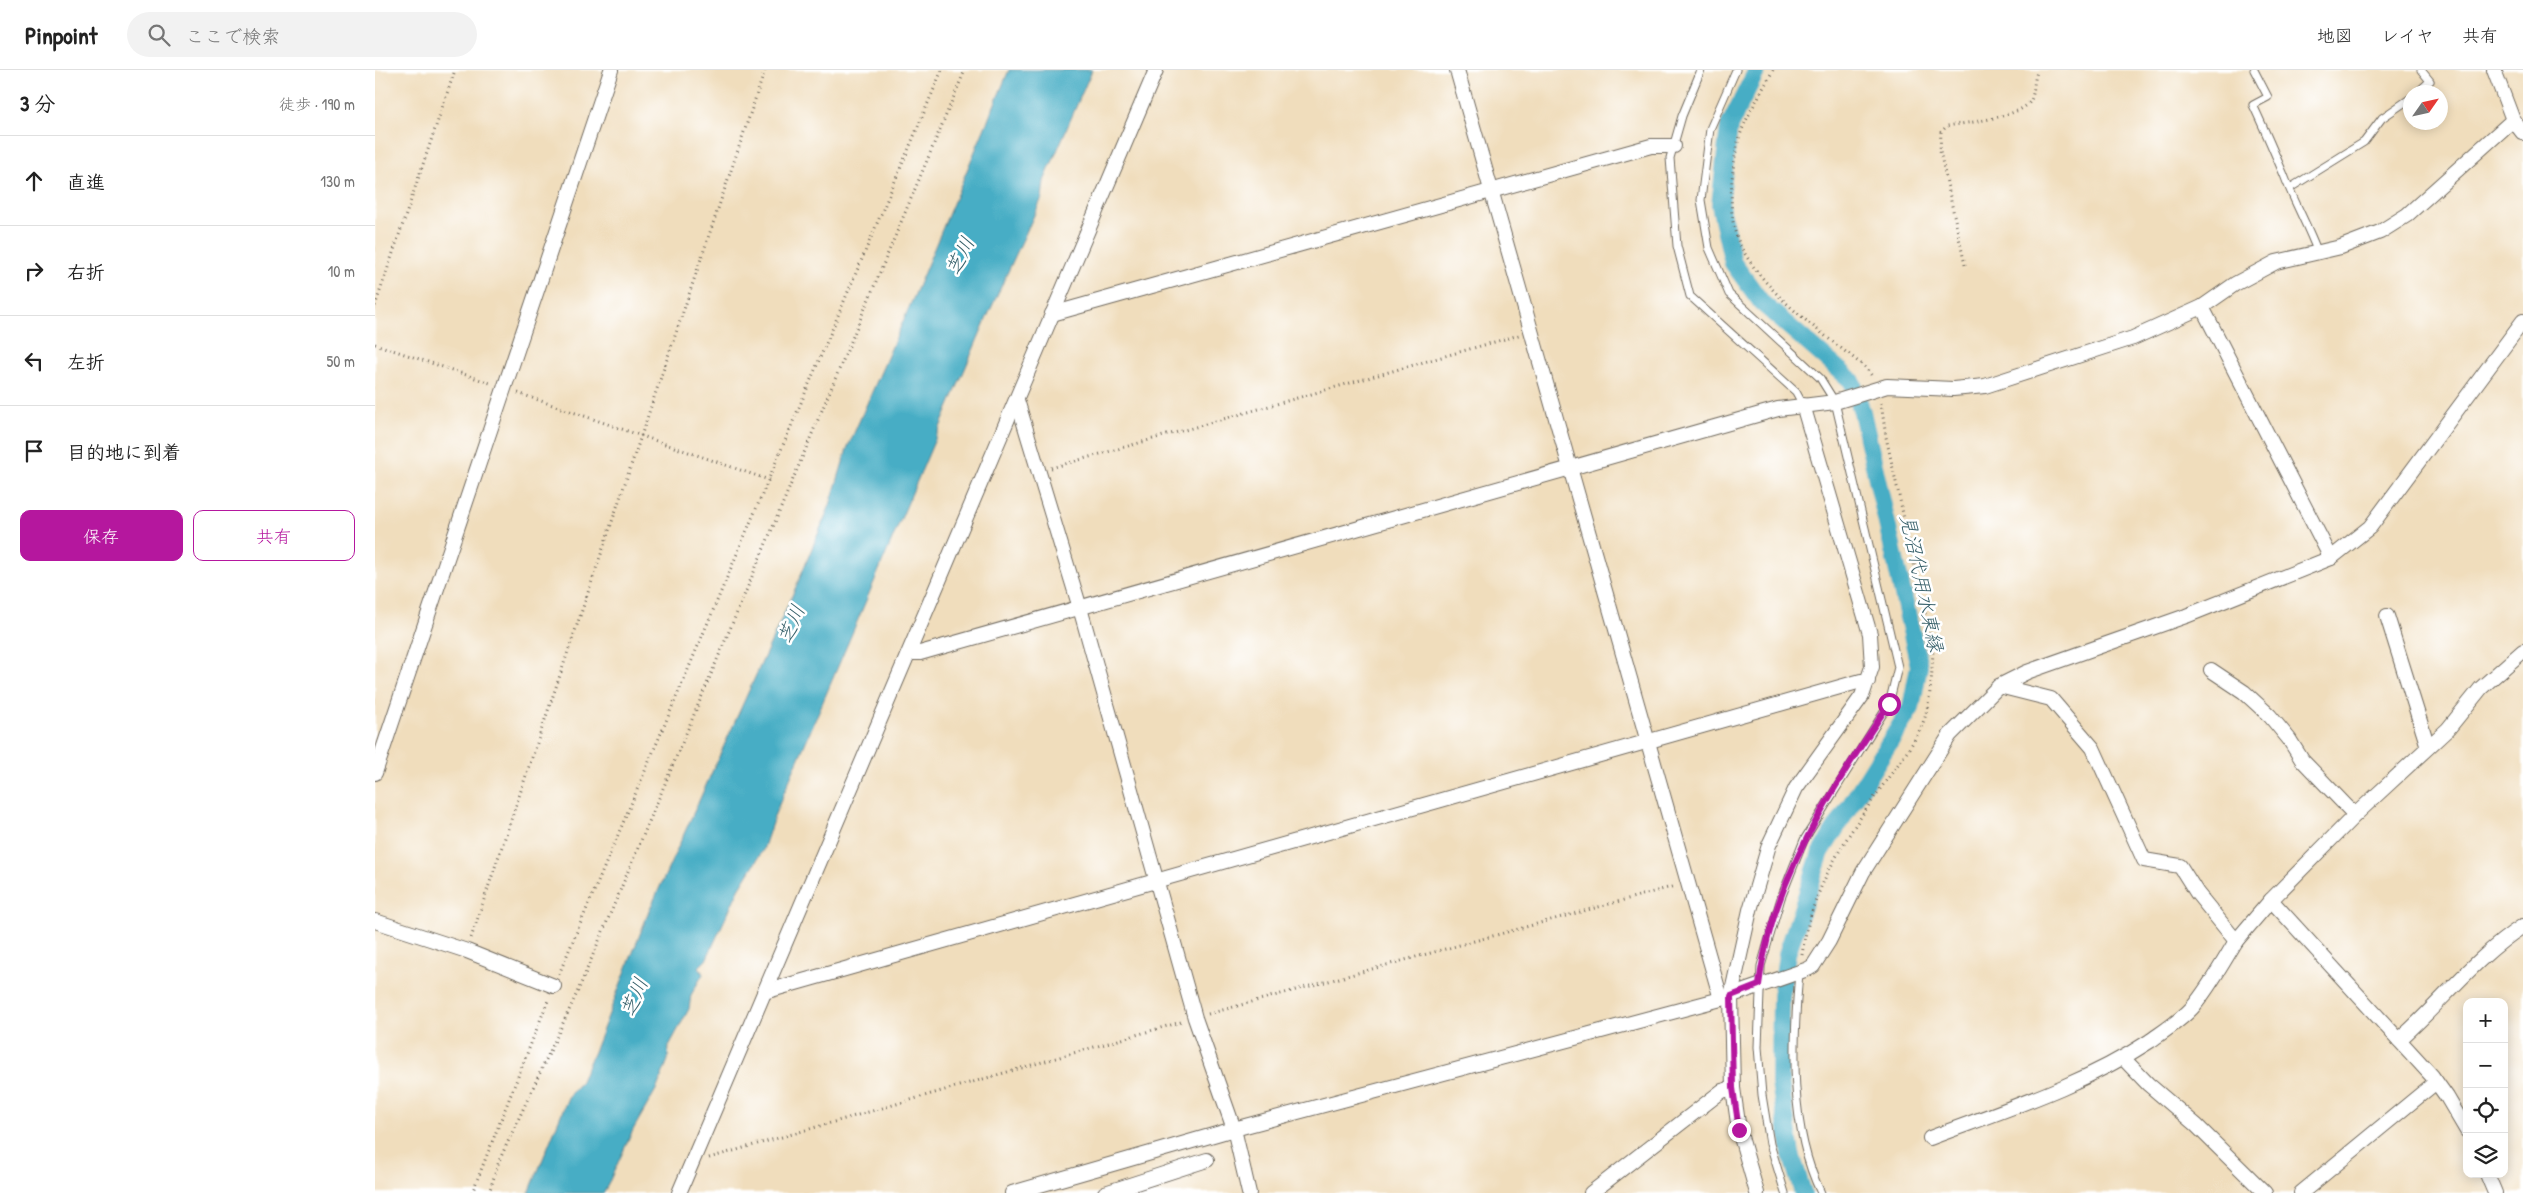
<!DOCTYPE html>
<html lang="ja">
<head>
<meta charset="utf-8">
<style>
  :root { --surface:#fff; --page:#f2f2f2; --text:#222; --muted:#767676; --line:#e0e0e0; --accent:#b5179e }
  body { margin:0; font-family:"Patrick Hand","Klee One",sans-serif; background:var(--page); color:var(--text) }
  .controls { position:absolute; right:15px; bottom:15px; display:grid; overflow:hidden; border-radius:10px; box-shadow:0 2px 12px #0003 }
  .controls button { width:45px; height:45px; display:grid; place-items:center; padding:0; border:0; border-bottom:1px solid var(--line); background:var(--surface); color:var(--text); font:25px sans-serif }
  .compass { position:absolute; left:2028px; top:15px; width:45px; height:45px; border-radius:50%; background:var(--surface); box-shadow:0 2px 12px #0003; rotate:56deg }
  .stop { position:absolute; width:15px; height:15px; margin:-11px; border:4px solid #b5179e; border-radius:50%; background:#fff }
  .stop.end { background:#b5179e; border-color:#fff; box-shadow:0 1px 5px #0008 }
  .list { margin:0; padding:0; list-style:none }
  h2 { display:flex; justify-content:space-between; align-items:center; height:65px; margin:0; padding:0 20px; font-size:21px }
  h2 small { font-size:16px; font-weight:400; color:var(--muted) }
  .list li { display:grid; grid-template-columns:32px 1fr auto; gap:15px; align-items:center; box-sizing:border-box; height:90px; padding:0 20px; border-top:1px solid var(--line) }
  .list b { display:block; font-size:19px; white-space:nowrap }
  .list em { font-size:16px; font-style:normal; color:var(--muted) }
  .actions { display:flex; gap:10px; padding:15px 20px }
  .actions a { flex:1; padding:11px 0; border:1px solid var(--accent); border-radius:10px; text-align:center; font-size:18px; color:var(--accent) }
  .actions .main { background:var(--accent); color:#fff }
  .icon { flex:none; width:28px; height:28px; fill:none; stroke:currentColor; stroke-width:2; stroke-linecap:round; stroke-linejoin:round }
  .map { position:relative; flex:none; width:2148px; height:1123px; overflow:hidden }
  header { display:flex; align-items:center; gap:30px; box-sizing:border-box; height:70px; padding:0 25px; background:var(--surface); border-bottom:1px solid var(--line) }
  header strong { font-size:24px }
  nav { display:flex; gap:28px; margin-inline-start:auto; font-size:18px }
  .search { width:350px; height:45px; background:var(--page); display:flex; align-items:center; gap:12px; box-sizing:border-box; padding:0 18px; border-radius:28px; color:var(--muted); font-size:19px }
  main { display:flex }
  aside { flex:1; background:var(--surface) }
  .map>svg:first-child { display:block }
</style>
</head>
<body>
<header>
<strong>Pinpoint</strong>
<div class="search"><svg class="icon" aria-label="search" viewBox="0 0 24 24"><circle cx="10" cy="10" r="6"/><path d="M15 15l6 6"/></svg>ここで検索</div>
<nav><a>地図</a><a>レイヤ</a><a>共有</a></nav>
</header>
<main>
<aside>
<h2>3 分<small>徒歩 · 190 m</small></h2>
<ul class="list">
<li><svg class="icon" aria-label="ahead" viewBox="0 0 24 24"><path d="M12 20V5M6 11l6-6 6 6"/></svg><div><b>直進</b></div><em>130 m</em></li>
<li><svg class="icon" aria-label="right" viewBox="0 0 24 24"><path d="M7 20v-9h11M14 6l5 5-5 5"/></svg><div><b>右折</b></div><em>10 m</em></li>
<li><svg class="icon" aria-label="left" viewBox="0 0 24 24"><path d="M17 20v-9H6M10 6l-5 5 5 5"/></svg><div><b>左折</b></div><em>50 m</em></li>
<li><svg class="icon" aria-label="arrive" viewBox="0 0 24 24"><path d="M6 21V4h12l-3 4 3 4H6"/></svg><div><b>目的地に到着</b></div></li>
</ul>
<div class="actions"><a class="main">保存</a><a>共有</a></div>
</aside>
<div class="map">
<svg width="2148" height="1123" viewBox="0 0 2148 1123">
  <rect width="100%" height="100%" fill="#fff"/>
  <filter id="ink" filterUnits="userSpaceOnUse"><feTurbulence type="fractalNoise" baseFrequency=".02" numOctaves="2"/><feDisplacementMap in="SourceGraphic" scale="10" xChannelSelector="R" yChannelSelector="G"/><feConvolveMatrix kernelMatrix="1 2 1 2 8 2 1 2 1" color-interpolation-filters="sRGB"/></filter>
  <filter id="wash" filterUnits="userSpaceOnUse"><feTurbulence type="fractalNoise" baseFrequency=".0096" numOctaves="4" result="noise"/><feDisplacementMap in="SourceGraphic" scale="20" xChannelSelector="R" yChannelSelector="G"/><feGaussianBlur stdDeviation="1.12" result="paint"/><feColorMatrix in="noise" values="0 0 0 0 0 0 0 0 0 0 0 0 0 0 0 0 0 1.4 0 .05"/><feComposite in="paint" operator="in"/></filter>
  <g filter="url(#wash)">
    <rect width="100%" height="100%" fill="#f0ddbc"/>
    <polygon fill="#46adc5" stroke="#386c78" points="634,0 717,0 669,111 667,128 613,245 400,744 388,780 364,819 331,890 324,897 328,904 316,925 314,939 294,976 293,990 282,1018 258,1060 229,1123 154,1123 194,1025 205,1013 221,977 274,841 420,519 455,435 472,379 540,224"/>
    <g fill="none" stroke-linecap="round" stroke-linejoin="round">
      <polyline stroke="#46adc5" stroke-width="18" points="1382,0 1354,56 1345,135 1358,193 1387,233 1477,311 1487,342 1544,596 1536,638 1446,782 1412,884 1406,926 1405,1013 1416,1084 1428,1123"/>
    </g>
  </g>
  <g filter="url(#ink)">
    <g fill="none" stroke-linecap="round" stroke-linejoin="round">
      <defs>
        <g id="lane">
          <polyline points="1326,0 1307,46 1295,88 1302,176 1315,226 1421,322 1428,335"/>
          <polyline points="1361,0 1335,59 1326,130 1334,178 1354,224 1445,308 1460,332 1523,597 1514,634 1429,770 1406,828 1386,896 1383,977 1387,1025 1395,1074 1410,1123"/>
          <path d="M1879,0L1893,27L1878,35C1889,58 1899,82 1909,105C1919,132 1933,156 1943,183"/>
          <polyline points="2043,22 2055,11 2046,0"/>
          <polyline points="1915,118 1989,72 2007,48 2036,28"/>
          <path d="M1424,903C1418,973 1414,1058 1446,1123"/>
        </g>
        <g id="street">
          <polyline points="1082,0 1346,929"/>
          <polyline points="2119,0 2138,50 2148,63"/>
          <polyline points="1827,237 1956,488"/>
          <polyline points="677,244 1276,76 1299,76"/>
          <polyline points="642,330 705,538 820,948 859,1059 874,1123"/>
          <polyline points="2012,546 2053,677"/>
          <polyline points="534,583 545,583 1403,339 1460,332 1512,316 1578,319 1610,316 1758,268 1827,237 1860,214 1901,192 1966,177 2005,162 2032,145 2138,50"/>
          <polyline points="1836,600 1869,622 1895,646 1914,669 1927,690 1980,745"/>
          <polyline points="1624,616 1676,629 1718,678 1769,790 1805,796 1822,823 1861,871 1896,830 1980,745 2073,659 2106,618 2148,581"/>
          <polyline points="0,703 236,0"/>
          <polyline points="1896,830 2057,1006 2072,1027 2092,1061"/>
          <polyline points="0,851 92,881 179,916"/>
          <polyline points="389,922 1486,611 1493,611"/>
          <path d="M2024,970C2066,933 2100,887 2148,856"/>
          <polyline points="1748,988 1773,1014 1821,1055 1890,1123"/>
          <path d="M1555,1068C1629,1040 1708,1015 1775,971C1789,961 1805,951 1817,938C1834,918 1847,894 1861,871"/>
          <polyline points="2112,1104 2120,1123"/>
          <polyline points="304,1123 781,0"/>
          <polyline points="637,1123 859,1059 1346,929 1433,899 1438,896 1454,871 1488,802 1575,665 1624,616 1652,602 1811,546 1956,488 1995,457 2148,251"/>
          <polyline points="730,1123 832,1090"/>
          <polyline points="1216,1123 1347,1021 1358,1018"/>
          <polyline points="1382,1123 1364,1060 1358,1018 1356,926 1375,840 1394,775 1421,718 1487,626 1497,597 1495,564 1428,335"/>
          <polyline points="1926,1123 2061,1012"/>
        </g>
      </defs>
      <use href="#lane" stroke="#70695e" stroke-width="9"/>
      <use href="#street" stroke="#70695e" stroke-width="16"/>
      <g stroke="#70695e" stroke-width="3" stroke-dasharray="1 4" stroke-linecap="butt">
        <path d="M1398,0C1388,20 1368,51 1363,72C1356,102 1351,149 1366,177C1394,228 1447,262 1491,298L1497,306"/>
        <path d="M1590,195L1565,81L1566,62L1572,56C1590,53 1648,47 1656,30C1660,21 1658,10 1663,0"/>
        <polyline points="0,236 80,0"/>
        <polyline points="0,274 115,313"/>
        <polyline points="143,323 394,410"/>
        <polyline points="676,398 1144,265"/>
        <polyline points="96,868 390,0"/>
        <path d="M1427,885C1436,818 1470,769 1508,715C1522,695 1542,672 1550,647C1556,625 1557,603 1558,579L1511,367L1506,333"/>
        <polyline points="184,904 567,0"/>
        <polyline points="833,944 1300,816"/>
        <polyline points="334,1088 806,952"/>
        <polyline points="97,1123 174,928"/>
        <polyline points="114,1123 124,1091 202,923 590,0"/>
      </g>
      <use href="#lane" stroke="#fff" stroke-width="7"/>
      <use href="#street" stroke="#fff" stroke-width="14"/>
    </g>
  </g>
  <g fill="none" stroke-linecap="round" stroke-linejoin="round" filter="url(#ink)">
    <path stroke="#b5179e" stroke-width="6" d="M1364,1060L1358,1018L1356,926L1384,915C1396,811 1457,719 1514,634"/>
  </g>
  <g text-anchor="middle" stroke-width="5" stroke-linejoin="round" paint-order="stroke">
    <g font-size="20" font-style="italic" fill="#365f69" stroke="#fff">
      <text transform="translate(585 186) rotate(-64)" y="7">芝川</text>
      <text transform="translate(1547 513) rotate(78)" y="7">見沼代用水東縁</text>
      <text transform="translate(416 554) rotate(-67)" y="7">芝川</text>
      <text transform="translate(259 927) rotate(-67)" y="7">芝川</text>
    </g>
  </g>
</svg>
<div class="controls">
<button>+</button>
<button>−</button>
<button><svg class="icon" aria-label="locate" viewBox="0 0 24 24"><circle cx="12" cy="12" r="6"/><path d="M12 2v4M12 18v4M2 12h4M18 12h4"/></svg></button>
<button><svg class="icon" aria-label="layers" viewBox="0 0 24 24"><path d="M12 4l9 5-9 5-9-5zM3 14l9 5 9-5"/></svg></button>
</div>
<svg class="compass" viewBox="-18 -18 36 36"><path d="M0-13l5 13h-10z" fill="#e53935"/><path d="M0 13l5-13h-10z" fill="#767676"/></svg>
<div class="stop" style="left:1514px;top:634px"></div>
<div class="stop end" style="left:1364px;top:1060px"></div>
</div>
</main>
</body>
</html>
